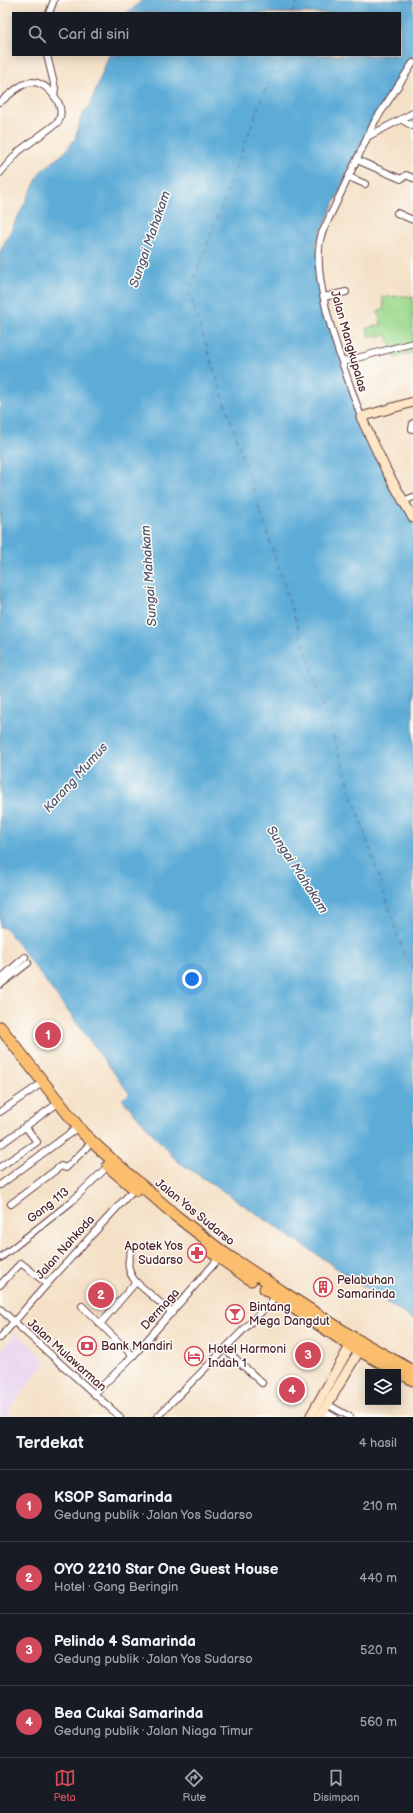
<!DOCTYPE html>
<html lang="id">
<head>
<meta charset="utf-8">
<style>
  :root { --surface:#171b24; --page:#242831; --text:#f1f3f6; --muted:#9ea1a6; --line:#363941; --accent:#d1495b }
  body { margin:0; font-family:"Balsamiq Sans",sans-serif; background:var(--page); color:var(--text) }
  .controls { position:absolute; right:12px; bottom:12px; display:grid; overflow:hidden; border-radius:0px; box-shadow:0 2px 10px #0003 }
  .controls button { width:36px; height:36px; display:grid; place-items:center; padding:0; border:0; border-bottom:1px solid var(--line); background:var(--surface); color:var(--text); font:20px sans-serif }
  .you { position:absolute; left:192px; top:979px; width:14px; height:14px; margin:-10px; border:3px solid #fff; border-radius:50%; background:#1a73e8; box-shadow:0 0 0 6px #1a73e833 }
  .badge { display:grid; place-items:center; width:26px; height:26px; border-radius:50%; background:var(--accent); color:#fff; font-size:13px; font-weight:700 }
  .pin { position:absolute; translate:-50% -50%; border:2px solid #fff; box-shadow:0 1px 4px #0006 }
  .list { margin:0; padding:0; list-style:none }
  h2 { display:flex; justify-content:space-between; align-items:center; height:52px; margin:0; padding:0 16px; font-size:17px }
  h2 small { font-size:13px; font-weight:400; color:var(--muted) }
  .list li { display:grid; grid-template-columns:26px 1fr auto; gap:12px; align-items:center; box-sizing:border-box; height:72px; padding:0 16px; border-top:1px solid var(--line) }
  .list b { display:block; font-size:15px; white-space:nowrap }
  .list p { margin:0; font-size:13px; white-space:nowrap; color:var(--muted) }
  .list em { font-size:13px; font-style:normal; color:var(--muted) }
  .icon { flex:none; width:22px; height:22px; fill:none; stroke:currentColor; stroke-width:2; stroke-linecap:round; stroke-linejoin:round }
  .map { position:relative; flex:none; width:413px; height:1417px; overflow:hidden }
  .search { position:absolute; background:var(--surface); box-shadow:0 2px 10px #0003; left:12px; right:12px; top:12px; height:44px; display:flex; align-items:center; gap:10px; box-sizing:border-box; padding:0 14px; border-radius:0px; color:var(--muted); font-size:15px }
  .sheet { height:340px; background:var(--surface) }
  nav { display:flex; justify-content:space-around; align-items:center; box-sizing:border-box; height:56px; border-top:1px solid var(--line); background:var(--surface); font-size:11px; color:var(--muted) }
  nav a { display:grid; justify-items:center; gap:2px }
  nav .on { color:var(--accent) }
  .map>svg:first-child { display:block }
</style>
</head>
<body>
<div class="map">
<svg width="413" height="1417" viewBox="0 0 413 1417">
  <rect width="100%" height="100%" fill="#fdfcf7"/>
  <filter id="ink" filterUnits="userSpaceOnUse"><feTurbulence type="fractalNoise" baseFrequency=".025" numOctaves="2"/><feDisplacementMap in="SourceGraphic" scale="8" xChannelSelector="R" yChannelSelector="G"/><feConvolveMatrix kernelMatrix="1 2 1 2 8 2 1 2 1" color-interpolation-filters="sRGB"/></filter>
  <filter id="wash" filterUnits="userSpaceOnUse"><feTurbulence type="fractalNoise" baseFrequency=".012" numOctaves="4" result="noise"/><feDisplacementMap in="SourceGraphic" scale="16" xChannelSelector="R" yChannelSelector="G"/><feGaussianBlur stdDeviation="0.9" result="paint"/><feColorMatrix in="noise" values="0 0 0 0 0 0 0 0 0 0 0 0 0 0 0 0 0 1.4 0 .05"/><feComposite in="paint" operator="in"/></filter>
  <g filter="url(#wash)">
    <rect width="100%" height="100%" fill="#f4e0c6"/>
    <polygon fill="#e7d2ef" points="15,1333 17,1333 47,1362 30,1381 9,1410 10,1412 7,1417 0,1417 0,1353"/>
    <polygon fill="#9bd88c" stroke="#727c5c" points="406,296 413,297 413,352 395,358 387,335 369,337 367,328 381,325 378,311 384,308 382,297"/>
    <polygon fill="#5dacd7" stroke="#546681" points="143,0 413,0 413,57 365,135 316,243 323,300 351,395 413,521 413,1320 232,1197 177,1161 122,1099 129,1093 5,928 0,927 0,252 41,171 64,153 75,139 81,117 91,103 109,55 400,55 400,13 127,13"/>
    <polygon fill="#f4e0c6" points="5,928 129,1094 122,1099 121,1097 126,1093 3,929"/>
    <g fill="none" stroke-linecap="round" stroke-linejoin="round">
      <g stroke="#525770" stroke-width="1" stroke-dasharray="5 4" stroke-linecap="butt">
        <polyline points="293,13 298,0"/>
        <polyline points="278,55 189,292 405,957 413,969"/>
      </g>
    </g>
  </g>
  <g filter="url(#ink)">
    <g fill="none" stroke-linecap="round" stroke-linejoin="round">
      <defs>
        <g id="street">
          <polyline points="49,13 54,0"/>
          <polyline points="47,55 55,88 54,96"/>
          <path d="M0,102C9,96 20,83 32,82C49,82 69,109 57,123L19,151L0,173"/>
          <polyline points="402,120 413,126"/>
          <polyline points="367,137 413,113"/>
          <polyline points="357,160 401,179 406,175 413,178"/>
          <polyline points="349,177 365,184"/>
          <polyline points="397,213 413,220"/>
          <polyline points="324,297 346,292"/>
          <polyline points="342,362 413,343"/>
          <path d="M361,417C346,372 307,277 322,233L375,121L413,63"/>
          <polyline points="412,429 413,423"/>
          <polyline points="404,501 413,497"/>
          <polyline points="0,979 25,957"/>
          <polyline points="0,985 28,963"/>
          <polyline points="0,1112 42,1083"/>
          <polyline points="0,1145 58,1103"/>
          <polyline points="0,1167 37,1142 25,1126"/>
          <polyline points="0,1185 73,1131"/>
          <polyline points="11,1204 61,1166 66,1168 87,1147"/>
          <path d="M131,1250C127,1263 127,1271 136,1282"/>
          <polyline points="0,1258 71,1202 108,1166"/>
          <polyline points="0,1285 21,1263 47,1284"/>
          <polyline points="82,1306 133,1356"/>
          <polyline points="0,1309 120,1417"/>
          <polyline points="100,1324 136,1282 172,1313"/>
          <polyline points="0,1338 47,1284 135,1188"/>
          <polyline points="225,1349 262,1383"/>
          <polyline points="94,1394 133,1356 220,1257"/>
          <polyline points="327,1404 350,1417"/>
          <polyline points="323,1411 334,1417"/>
          <polyline points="157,1417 273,1300 278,1297"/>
        </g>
        <g id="secondary">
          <polyline points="413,402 361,417 386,470 413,518"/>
          <polyline points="310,1417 353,1341"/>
          <polyline points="320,1417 362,1346"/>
        </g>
        <g id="highway">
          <polyline points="0,1027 83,1133 101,1150 176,1216 224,1253 283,1292 354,1338 413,1371"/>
          <polyline points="108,1166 136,1190"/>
          <polyline points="206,1248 251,1280"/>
          <polyline points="265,1289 351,1346 413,1380"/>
        </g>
      </defs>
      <use href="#street" stroke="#643c42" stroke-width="8"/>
      <use href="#secondary" stroke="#643c42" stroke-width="11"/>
      <use href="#highway" stroke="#643c42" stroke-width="13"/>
      <use href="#street" stroke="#fff" stroke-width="6"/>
      <use href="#secondary" stroke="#fde5c5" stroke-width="9"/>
      <use href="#highway" stroke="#fabe6e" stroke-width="11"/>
    </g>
  </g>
  <defs>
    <symbol id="pharmacy-ring" viewBox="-11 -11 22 22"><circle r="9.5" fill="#fdfcf7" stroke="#d1495b" stroke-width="1.5"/><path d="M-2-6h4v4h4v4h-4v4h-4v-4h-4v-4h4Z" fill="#d1495b"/></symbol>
    <symbol id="building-ring" viewBox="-11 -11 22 22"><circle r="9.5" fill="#fdfcf7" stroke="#d1495b" stroke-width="1.5"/><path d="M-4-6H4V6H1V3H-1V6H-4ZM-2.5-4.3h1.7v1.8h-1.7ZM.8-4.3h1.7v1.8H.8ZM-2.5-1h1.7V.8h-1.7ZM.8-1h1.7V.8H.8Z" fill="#d1495b"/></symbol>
    <symbol id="bar-ring" viewBox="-11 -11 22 22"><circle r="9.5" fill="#fdfcf7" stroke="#d1495b" stroke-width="1.5"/><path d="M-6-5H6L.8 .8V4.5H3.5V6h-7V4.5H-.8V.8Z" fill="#d1495b"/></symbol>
    <symbol id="bank-ring" viewBox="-11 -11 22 22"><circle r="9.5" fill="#fdfcf7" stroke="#d1495b" stroke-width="1.5"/><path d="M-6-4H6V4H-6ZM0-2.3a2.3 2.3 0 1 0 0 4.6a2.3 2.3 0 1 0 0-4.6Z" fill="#d1495b"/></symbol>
    <symbol id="hotel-ring" viewBox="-11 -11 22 22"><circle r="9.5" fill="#fdfcf7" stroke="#d1495b" stroke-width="1.5"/><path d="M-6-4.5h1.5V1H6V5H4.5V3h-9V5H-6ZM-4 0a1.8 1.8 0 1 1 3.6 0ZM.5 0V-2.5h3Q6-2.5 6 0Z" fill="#d1495b"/></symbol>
  </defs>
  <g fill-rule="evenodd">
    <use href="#pharmacy-ring" x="186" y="1242" width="22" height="22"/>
    <use href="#building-ring" x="312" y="1276" width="22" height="22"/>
    <use href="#bar-ring" x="224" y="1303" width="22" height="22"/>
    <use href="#bank-ring" x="76" y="1335" width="22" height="22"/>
    <use href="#hotel-ring" x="183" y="1345" width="22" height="22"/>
  </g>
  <g text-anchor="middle" stroke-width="3" stroke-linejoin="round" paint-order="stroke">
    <g font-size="12" fill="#4a1f2b" stroke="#fdfcf7">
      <text transform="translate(349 341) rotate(74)" y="4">Jalan Mangkupalas</text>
      <text transform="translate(48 1205) rotate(-38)" y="4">Gang 113</text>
      <text transform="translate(195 1212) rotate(39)" y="4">Jalan Yos Sudarso</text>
      <text transform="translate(65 1247) rotate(-48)" y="4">Jalan Nahkoda</text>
      <text transform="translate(160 1309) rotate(-48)" y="4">Dermaga</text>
      <text transform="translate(67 1355) rotate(42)" y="4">Jalan Mulawarman</text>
    </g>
    <g font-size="12" fill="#4a1f2b" stroke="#fdfcf7" text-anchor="start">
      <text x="183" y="1250" text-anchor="end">Apotek Yos<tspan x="183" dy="14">Sudarso</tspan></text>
      <text x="337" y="1284">Pelabuhan<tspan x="337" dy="14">Samarinda</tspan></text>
      <text x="249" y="1311">Bintang<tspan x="249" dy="14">Mega Dangdut</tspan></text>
      <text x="101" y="1350">Bank Mandiri</text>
      <text x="208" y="1353">Hotel Harmoni<tspan x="208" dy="14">Indah 1</tspan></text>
    </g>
    <g font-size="13" font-style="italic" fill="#525770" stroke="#fdfcf7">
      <text transform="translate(149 239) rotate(-71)" y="5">Sungai Mahakam</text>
      <text transform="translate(148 576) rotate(-94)" y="5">Sungai Mahakam</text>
      <text transform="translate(75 777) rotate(-48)" y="5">Karang Mumus</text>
      <text transform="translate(298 869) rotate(57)" y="5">Sungai Mahakam</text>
    </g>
  </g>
</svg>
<div class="controls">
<button><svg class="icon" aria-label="layers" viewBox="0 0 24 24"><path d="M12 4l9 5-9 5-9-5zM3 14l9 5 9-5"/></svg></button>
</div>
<div class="you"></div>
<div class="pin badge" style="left:48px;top:1035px">1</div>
<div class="pin badge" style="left:101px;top:1295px">2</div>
<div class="pin badge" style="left:308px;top:1355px">3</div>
<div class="pin badge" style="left:292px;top:1390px">4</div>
<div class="search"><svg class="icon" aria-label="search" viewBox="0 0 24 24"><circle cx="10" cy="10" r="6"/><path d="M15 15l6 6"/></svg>Cari di sini</div>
</div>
<section class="sheet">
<h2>Terdekat<small>4 hasil</small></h2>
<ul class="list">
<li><span class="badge">1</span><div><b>KSOP Samarinda</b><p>Gedung publik · Jalan Yos Sudarso</p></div><em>210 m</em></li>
<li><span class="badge">2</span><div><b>OYO 2210 Star One Guest House</b><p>Hotel · Gang Beringin</p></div><em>440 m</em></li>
<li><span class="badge">3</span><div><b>Pelindo 4 Samarinda</b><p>Gedung publik · Jalan Yos Sudarso</p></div><em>520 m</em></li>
<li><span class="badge">4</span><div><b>Bea Cukai Samarinda</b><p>Gedung publik · Jalan Niaga Timur</p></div><em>560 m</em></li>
</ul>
</section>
<nav>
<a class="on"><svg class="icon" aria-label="map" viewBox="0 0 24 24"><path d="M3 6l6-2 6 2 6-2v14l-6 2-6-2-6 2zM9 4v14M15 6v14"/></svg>Peta</a>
<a><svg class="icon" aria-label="directions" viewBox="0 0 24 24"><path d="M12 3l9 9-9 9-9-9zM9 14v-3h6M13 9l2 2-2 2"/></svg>Rute</a>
<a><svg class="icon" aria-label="saved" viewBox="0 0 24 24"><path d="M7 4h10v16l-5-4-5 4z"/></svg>Disimpan</a>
</nav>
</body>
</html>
